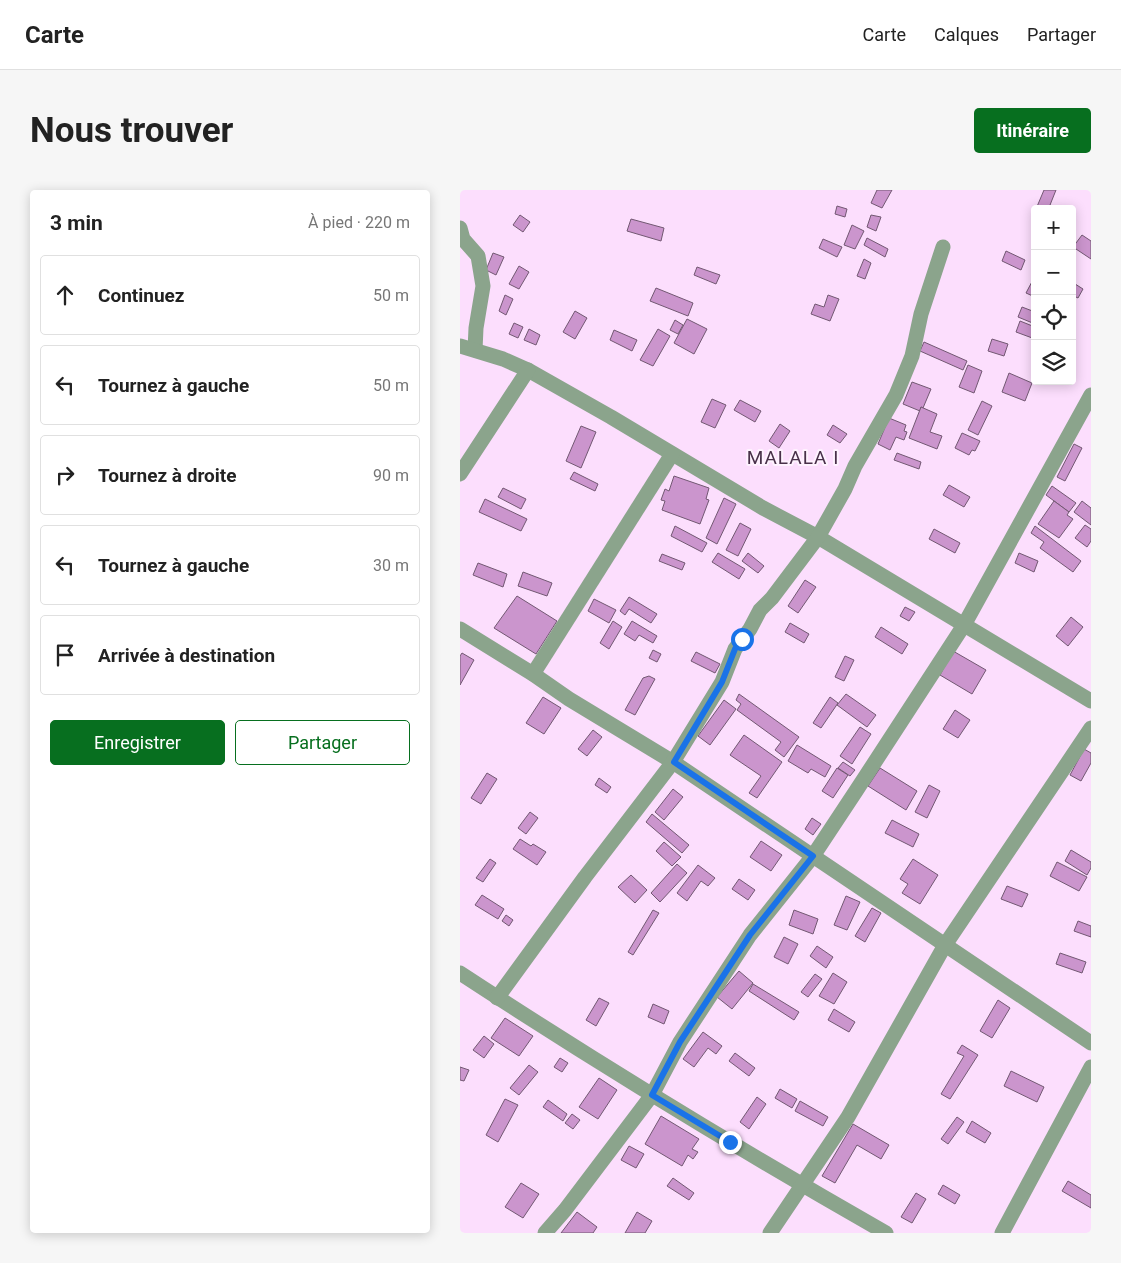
<!DOCTYPE html>
<html lang="fr">
<head>
<meta charset="utf-8">
<style>
  :root { --surface:#fff; --page:#f6f6f6; --text:#222; --muted:#767676; --line:#e0e0e0; --accent:#076f1f }
  body { margin:0; font-family:Roboto,sans-serif; background:var(--page); color:var(--text) }
  .controls { position:absolute; right:15px; top:15px; display:grid; overflow:hidden; border-radius:5px; box-shadow:0 2px 12px #0003 }
  .controls button { width:45px; height:45px; display:grid; place-items:center; padding:0; border:0; border-bottom:1px solid var(--line); background:var(--surface); color:var(--text); font:25px sans-serif }
  .stop { position:absolute; width:15px; height:15px; margin:-11px; border:4px solid #1a73e8; border-radius:50%; background:#fff }
  .stop.end { background:#1a73e8; border-color:#fff; box-shadow:0 1px 5px #0008 }
  .list { margin:0; padding:0; list-style:none }
  h2 { display:flex; justify-content:space-between; align-items:center; height:65px; margin:0; padding:0 20px; font-size:21px }
  h2 small { font-size:16px; font-weight:400; color:var(--muted) }
  .list li { display:grid; grid-template-columns:32px 1fr auto; gap:15px; align-items:center; box-sizing:border-box; height:80px; margin:0 10px 10px; padding:0 10px; border:1px solid var(--line); border-radius:5px }
  .list b { display:block; font-size:19px; white-space:nowrap }
  .list em { font-size:16px; font-style:normal; color:var(--muted) }
  .actions { display:flex; gap:10px; padding:15px 20px }
  .actions a { flex:1; padding:11px 0; border:1px solid var(--accent); border-radius:5px; text-align:center; font-size:18px; color:var(--accent) }
  .actions .main { background:var(--accent); color:#fff }
  .icon { flex:none; width:28px; height:28px; fill:none; stroke:currentColor; stroke-width:2; stroke-linecap:round; stroke-linejoin:round }
  .map { position:relative; flex:none; width:631px; height:1043px; overflow:hidden; border-radius:5px }
  header { display:flex; align-items:center; gap:30px; box-sizing:border-box; height:70px; padding:0 25px; background:var(--surface); border-bottom:1px solid var(--line) }
  header strong { font-size:24px }
  nav { display:flex; gap:28px; margin-inline-start:auto; font-size:18px }
  .intro { display:flex; align-items:center; justify-content:space-between; box-sizing:border-box; height:120px; padding:0 30px }
  h1 { margin:0; font-size:35px }
  .button { padding:12px 22px; border-radius:5px; background:var(--accent); color:#fff; font-size:18px; font-weight:700 }
  main { display:flex; gap:30px; padding:0 30px }
  aside { flex:1; background:var(--surface); border-radius:5px; box-shadow:0 2px 12px #0003 }
  .map>svg:first-child { display:block }
</style>
</head>
<body>
<header>
<strong>Carte</strong>
<nav><a>Carte</a><a>Calques</a><a>Partager</a></nav>
</header>
<div class="intro"><h1>Nous trouver</h1><a class="button">Itinéraire</a></div>
<main>
<aside>
<h2>3 min<small>À pied · 220 m</small></h2>
<ul class="list">
<li><svg class="icon" aria-label="ahead" viewBox="0 0 24 24"><path d="M12 20V5M6 11l6-6 6 6"/></svg><div><b>Continuez</b></div><em>50 m</em></li>
<li><svg class="icon" aria-label="left" viewBox="0 0 24 24"><path d="M17 20v-9H6M10 6l-5 5 5 5"/></svg><div><b>Tournez à gauche</b></div><em>50 m</em></li>
<li><svg class="icon" aria-label="right" viewBox="0 0 24 24"><path d="M7 20v-9h11M14 6l5 5-5 5"/></svg><div><b>Tournez à droite</b></div><em>90 m</em></li>
<li><svg class="icon" aria-label="left" viewBox="0 0 24 24"><path d="M17 20v-9H6M10 6l-5 5 5 5"/></svg><div><b>Tournez à gauche</b></div><em>30 m</em></li>
<li><svg class="icon" aria-label="arrive" viewBox="0 0 24 24"><path d="M6 21V4h12l-3 4 3 4H6"/></svg><div><b>Arrivée à destination</b></div></li>
</ul>
<div class="actions"><a class="main">Enregistrer</a><a>Partager</a></div>
</aside>
<div class="map">
<svg width="631" height="1043" viewBox="0 0 631 1043">
  <rect width="100%" height="100%" fill="#fcdefd"/>
  <g fill="#cb95cd" stroke="#725872">
    <polygon points="417,0 432,0 422,18 411,13"/>
    <polygon points="584,0 596,0 590,15 599,19 576,19"/>
    <polygon points="377,16 387,19 385,27 375,24"/>
    <polygon points="60,25 70,32 63,42 53,35"/>
    <polygon points="411,25 421,27 416,41 407,37"/>
    <polygon points="171,29 204,38 201,51 167,41"/>
    <polygon points="392,35 404,41 395,59 384,55"/>
    <polygon points="622,45 631,51 631,69 613,57"/>
    <polygon points="407,48 428,59 425,67 404,55"/>
    <polygon points="363,49 382,57 377,67 359,58"/>
    <polygon points="546,61 565,70 561,80 542,71"/>
    <polygon points="33,63 44,67 36,85 26,80"/>
    <polygon points="404,69 411,73 405,89 397,86"/>
    <polygon points="59,76 69,82 59,99 49,94"/>
    <polygon points="237,77 260,85 256,94 234,85"/>
    <polygon points="575,86 575,107 566,103"/>
    <polygon points="612,92 623,99 618,108 612,105"/>
    <polygon points="196,98 233,113 228,126 190,111"/>
    <polygon points="45,105 53,109 46,125 39,121"/>
    <polygon points="368,105 379,109 370,131 351,124 355,114 364,117"/>
    <polygon points="562,117 575,122 575,134 558,127"/>
    <polygon points="115,121 127,128 115,149 103,142"/>
    <polygon points="227,129 247,139 234,164 214,153"/>
    <polygon points="215,130 223,135 218,144 210,140"/>
    <polygon points="560,131 575,137 575,149 556,142"/>
    <polygon points="54,133 63,137 58,148 49,144"/>
    <polygon points="69,139 80,145 76,155 64,150"/>
    <polygon points="198,139 210,146 193,176 180,170"/>
    <polygon points="154,140 177,150 172,161 150,150"/>
    <polygon points="532,149 548,154 544,166 528,161"/>
    <polygon points="464,152 507,171 503,180 460,161"/>
    <polygon points="508,175 522,181 514,203 499,197"/>
    <polygon points="549,183 572,193 565,211 542,202"/>
    <polygon points="452,192 471,199 463,218 461,217 460,221 443,214"/>
    <polygon points="252,209 266,215 255,238 241,232"/>
    <polygon points="280,210 301,221 295,232 274,220"/>
    <polygon points="522,211 532,216 518,245 508,240"/>
    <polygon points="461,217 477,224 470,242 482,246 477,259 449,248"/>
    <polygon points="429,228 446,235 444,241 447,242 444,250 436,247 430,260 418,254"/>
    <polygon points="320,234 330,241 319,258 309,251"/>
    <polygon points="373,235 387,244 380,253 367,245"/>
    <polygon points="121,236 136,242 121,278 106,271"/>
    <polygon points="502,243 520,251 515,261 512,260 509,265 495,258"/>
    <polygon points="614,254 622,258 605,291 597,287"/>
    <polygon points="437,263 461,272 459,279 434,270"/>
    <polygon points="114,282 138,294 135,301 110,289"/>
    <polygon points="214,286 249,298 246,309 249,310 240,334 202,320 205,311 201,310 205,299 209,301"/>
    <polygon points="489,295 510,307 504,317 483,305"/>
    <polygon points="592,296 616,313 609,322 586,305"/>
    <polygon points="43,298 66,309 61,319 38,307"/>
    <polygon points="264,308 276,314 257,354 246,348"/>
    <polygon points="25,309 67,329 61,341 19,322"/>
    <polygon points="594,311 609,322 607,325 613,329 599,348 578,334"/>
    <polygon points="622,311 631,318 631,335 614,322"/>
    <polygon points="280,333 291,339 278,366 266,360"/>
    <polygon points="625,335 631,339 631,351 627,357 615,348"/>
    <polygon points="215,336 247,353 242,362 211,346"/>
    <polygon points="575,336 621,371 613,382 580,358 584,352 571,343"/>
    <polygon points="474,339 500,353 495,363 469,349"/>
    <polygon points="258,363 285,379 279,389 252,372"/>
    <polygon points="288,363 304,376 298,383 282,371"/>
    <polygon points="559,363 578,371 574,382 555,373"/>
    <polygon points="202,364 225,373 222,380 199,371"/>
    <polygon points="18,373 47,384 43,397 13,385"/>
    <polygon points="63,382 92,393 87,406 58,396"/>
    <polygon points="345,390 356,397 338,423 328,416"/>
    <polygon points="57,406 97,431 76,464 34,438"/>
    <polygon points="169,407 197,424 191,433 169,419 165,425 160,421"/>
    <polygon points="134,409 156,420 149,433 128,421"/>
    <polygon points="445,417 455,422 449,431 440,426"/>
    <polygon points="611,427 623,437 608,456 596,446"/>
    <polygon points="153,431 162,437 149,459 140,453"/>
    <polygon points="172,431 197,446 193,453 179,445 175,451 164,444"/>
    <polygon points="330,433 349,444 344,453 325,442"/>
    <polygon points="421,437 448,454 442,464 415,447"/>
    <polygon points="193,460 201,464 197,472 189,468"/>
    <polygon points="493,461 526,480 512,504 480,485"/>
    <polygon points="236,462 260,474 255,483 231,471"/>
    <polygon points="2,463 14,470 0,495 0,466"/>
    <polygon points="385,466 394,470 384,491 375,487"/>
    <polygon points="189,486 195,489 175,525 165,520 183,488"/>
    <polygon points="279,504 339,547 324,567 315,560 321,552 277,520 281,514 276,510"/>
    <polygon points="386,504 416,525 407,537 377,515"/>
    <polygon points="83,507 101,518 84,544 66,533"/>
    <polygon points="370,507 378,513 361,538 353,533"/>
    <polygon points="264,510 276,519 250,555 238,546"/>
    <polygon points="495,520 510,530 498,548 483,539"/>
    <polygon points="400,537 411,544 392,574 380,566"/>
    <polygon points="133,540 142,547 127,566 118,559"/>
    <polygon points="284,545 322,572 297,608 289,603 301,586 270,565"/>
    <polygon points="337,555 371,576 365,587 351,579 348,583 328,571"/>
    <polygon points="624,559 631,563 631,573 621,591 610,585"/>
    <polygon points="383,572 395,580 390,586 378,578"/>
    <polygon points="377,578 388,585 373,608 362,601"/>
    <polygon points="420,578 457,601 446,620 408,596"/>
    <polygon points="27,583 37,589 21,614 11,608"/>
    <polygon points="139,588 151,597 147,603 135,595"/>
    <polygon points="469,595 480,601 467,628 455,622"/>
    <polygon points="213,599 223,607 204,630 195,622"/>
    <polygon points="70,622 78,628 66,644 58,638"/>
    <polygon points="192,624 229,655 222,663 186,632"/>
    <polygon points="352,628 361,634 353,645 345,639"/>
    <polygon points="432,630 459,644 453,657 425,643"/>
    <polygon points="60,649 71,656 73,654 86,662 77,675 53,659"/>
    <polygon points="301,651 322,665 311,681 290,667"/>
    <polygon points="204,652 221,667 212,676 196,661"/>
    <polygon points="611,660 631,672 631,678 627,685 605,671"/>
    <polygon points="30,669 36,673 23,692 16,688"/>
    <polygon points="453,669 478,685 460,714 442,703 448,694 440,689"/>
    <polygon points="597,672 627,687 619,701 590,686"/>
    <polygon points="217,674 227,683 200,712 191,703"/>
    <polygon points="238,675 255,688 248,696 241,691 227,711 217,703"/>
    <polygon points="171,685 187,700 175,713 158,697"/>
    <polygon points="279,689 295,700 288,710 272,699"/>
    <polygon points="547,696 568,704 562,717 541,709"/>
    <polygon points="22,705 44,719 38,729 15,715"/>
    <polygon points="386,706 400,712 387,740 374,735"/>
    <polygon points="412,718 421,723 405,752 395,746"/>
    <polygon points="193,720 199,723 173,765 168,762"/>
    <polygon points="334,720 358,729 353,744 329,735"/>
    <polygon points="46,725 53,730 49,736 42,731"/>
    <polygon points="618,731 631,736 631,747 614,741"/>
    <polygon points="324,747 338,754 328,774 314,767"/>
    <polygon points="357,756 373,767 366,778 350,766"/>
    <polygon points="600,763 626,772 622,783 596,774"/>
    <polygon points="279,781 293,793 272,819 257,807"/>
    <polygon points="373,783 387,792 374,814 359,806"/>
    <polygon points="355,784 362,789 348,807 341,802"/>
    <polygon points="293,794 339,822 334,830 289,801"/>
    <polygon points="139,808 149,813 136,836 126,830"/>
    <polygon points="538,810 550,818 532,848 520,841"/>
    <polygon points="193,814 209,821 204,834 188,827"/>
    <polygon points="374,819 395,832 389,842 368,830"/>
    <polygon points="45,828 73,846 59,866 31,848"/>
    <polygon points="243,842 262,856 256,864 248,858 234,877 223,869"/>
    <polygon points="24,846 34,854 24,868 13,860"/>
    <polygon points="502,855 518,865 490,909 481,904 504,866 497,863"/>
    <polygon points="275,863 295,878 289,886 269,871"/>
    <polygon points="100,868 108,873 102,882 94,877"/>
    <polygon points="69,875 78,882 59,905 50,898"/>
    <polygon points="0,877 9,880 4,891 0,890"/>
    <polygon points="551,881 584,897 577,912 544,896"/>
    <polygon points="139,888 157,900 138,929 119,917"/>
    <polygon points="320,899 337,909 332,918 315,908"/>
    <polygon points="297,907 306,914 289,939 280,932"/>
    <polygon points="45,909 58,915 38,952 26,945"/>
    <polygon points="88,910 107,924 103,931 83,917"/>
    <polygon points="340,911 368,927 363,936 335,921"/>
    <polygon points="112,924 120,930 113,939 105,933"/>
    <polygon points="201,926 239,949 232,959 238,962 233,969 228,965 222,976 185,954"/>
    <polygon points="497,927 504,932 488,954 481,949"/>
    <polygon points="512,931 531,943 525,953 506,942"/>
    <polygon points="393,934 429,955 421,969 397,955 375,993 362,986"/>
    <polygon points="169,956 184,964 176,978 161,970"/>
    <polygon points="213,988 234,1003 229,1010 207,996"/>
    <polygon points="608,991 631,1005 631,1018 602,1001"/>
    <polygon points="61,993 79,1004 63,1028 45,1017"/>
    <polygon points="483,995 500,1005 495,1014 478,1004"/>
    <polygon points="456,1003 466,1009 452,1033 441,1027"/>
    <polygon points="117,1022 137,1037 133,1043 101,1043"/>
    <polygon points="177,1022 192,1031 185,1043 165,1043"/>
  </g>
  <g fill="none" stroke-linecap="round" stroke-linejoin="round">
    <g stroke="#8ba48c" stroke-width="15">
      <polyline points="0,38 3,49 18,66 23,96 16,138 15,160"/>
      <polyline points="0,156 43,169 68,180 151,227 303,318 358,347 631,511"/>
      <polyline points="0,284 68,180"/>
      <polyline points="0,439 73,484 109,509 213,572 631,853"/>
      <polyline points="73,484 212,264"/>
      <path d="M0,783C139,874 282,961 426,1043"/>
      <polyline points="37,808 125,687 213,572 262,492 275,459 290,439 300,420 312,408 358,347 385,299 395,276 436,205 452,166 461,124 483,57"/>
      <polyline points="85,1043 105,1020 192,905 220,852 290,745 353,666 396,601 504,435 631,205"/>
      <polyline points="310,1043 388,927 485,755 631,538"/>
      <polyline points="542,1043 631,877"/>
    </g>
  </g>
  <g fill="none" stroke-linecap="round" stroke-linejoin="round">
    <polyline stroke="#1a73e8" stroke-width="6" points="270,952 192,905 220,852 290,745 353,666 214,572 262,492 275,459 282,449"/>
  </g>
  <g text-anchor="middle" stroke-width="4" stroke-linejoin="round" paint-order="stroke">
    <g font-size="19" letter-spacing="1" fill="#483049" stroke="#fef2fe">
      <text x="333" y="274">MALALA I</text>
    </g>
  </g>
</svg>
<div class="controls">
<button>+</button>
<button>−</button>
<button><svg class="icon" aria-label="locate" viewBox="0 0 24 24"><circle cx="12" cy="12" r="6"/><path d="M12 2v4M12 18v4M2 12h4M18 12h4"/></svg></button>
<button><svg class="icon" aria-label="layers" viewBox="0 0 24 24"><path d="M12 4l9 5-9 5-9-5zM3 14l9 5 9-5"/></svg></button>
</div>
<div class="stop" style="left:282px;top:449px"></div>
<div class="stop end" style="left:270px;top:952px"></div>
</div>
</main>
</body>
</html>
